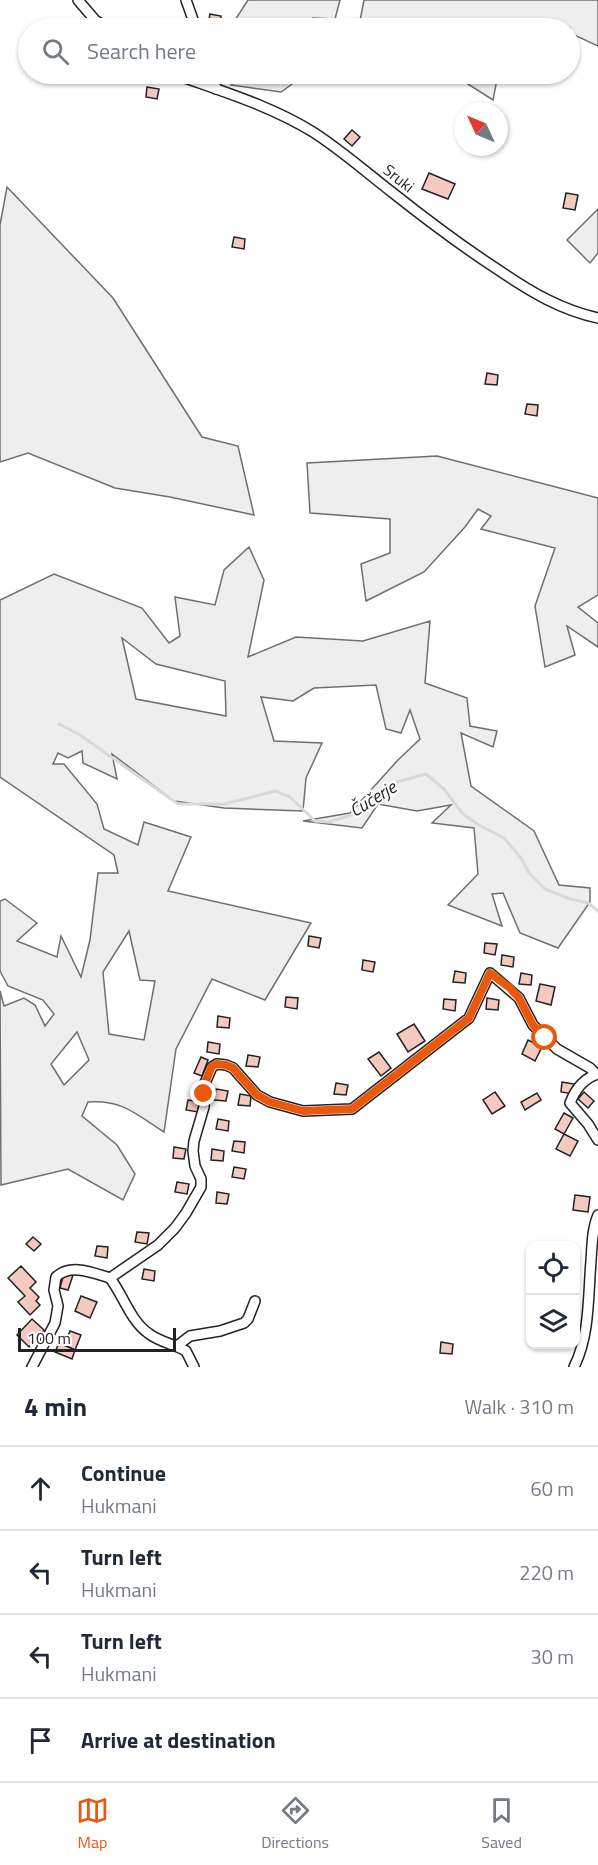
<!DOCTYPE html>
<html lang="en">
<head>
<meta charset="utf-8">
<style>
  :root { --surface:#fff; --page:#f2f2f3; --text:#1f2937; --muted:#747a83; --line:#e0e1e3; --accent:#ea580c }
  body { margin:0; font-family:"Titillium Web",sans-serif; background:var(--page); color:var(--text) }
  .controls { position:absolute; right:18px; bottom:18px; display:grid; overflow:hidden; border-radius:12px; box-shadow:0 2px 4px #0004 }
  .controls button { width:54px; height:54px; display:grid; place-items:center; padding:0; border:0; border-bottom:2px solid var(--line); background:var(--surface); color:var(--text); font:30px sans-serif }
  .compass { position:absolute; left:454px; top:102px; width:54px; height:54px; border-radius:50%; background:var(--surface); box-shadow:0 2px 4px #0004; rotate:314deg }
  .scale { position:absolute; left:18px; bottom:15px; width:158px; box-sizing:border-box; padding-left:6px; border:3px solid #222; border-top:0; font-size:16px; line-height:21px; white-space:nowrap; color:#222; -webkit-text-stroke:4px #fff; paint-order:stroke }
  .stop { position:absolute; width:18px; height:18px; margin:-14px; border:4px solid #ea580c; border-radius:50%; background:#fff }
  .stop.end { background:#ea580c; border-color:#fff; box-shadow:0 2px 6px #0008 }
  .list { margin:0; padding:0; list-style:none }
  h2 { display:flex; justify-content:space-between; align-items:center; height:78px; margin:0; padding:0 24px; font-size:26px }
  h2 small { font-size:20px; font-weight:400; color:var(--muted) }
  .list li { display:grid; grid-template-columns:39px 1fr auto; gap:18px; align-items:center; box-sizing:border-box; height:84px; padding:0 24px; border-top:2px solid var(--line) }
  .list b { display:block; font-size:22px; white-space:nowrap }
  .list p { margin:0; font-size:20px; white-space:nowrap; color:var(--muted) }
  .list em { font-size:20px; font-style:normal; color:var(--muted) }
  .icon { flex:none; width:33px; height:33px; fill:none; stroke:currentColor; stroke-width:2; stroke-linecap:round; stroke-linejoin:round }
  .map { position:relative; flex:none; width:598px; height:1367px; overflow:hidden }
  .search { position:absolute; background:var(--surface); box-shadow:0 2px 4px #0004; left:18px; right:18px; top:18px; height:66px; display:flex; align-items:center; gap:15px; box-sizing:border-box; padding:0 21px; border-radius:33px; color:var(--muted); font-size:22px }
  .sheet { height:414px; background:var(--surface) }
  nav { display:flex; justify-content:space-around; align-items:center; box-sizing:border-box; height:84px; border-top:2px solid var(--line); background:var(--surface); font-size:16px; color:var(--muted) }
  nav a { display:grid; justify-items:center; gap:3px }
  nav .on { color:var(--accent) }
  .map>svg:first-child { display:block }
</style>
</head>
<body>
<div class="map">
<svg width="598" height="1367" viewBox="0 0 598 1367">
  <rect width="100%" height="100%" fill="#fff"/>
  <g fill="#eee" stroke="#6f6f6f" stroke-width="1.5" fill-rule="evenodd">
    <polygon points="248,0 340,0 335,19 313,18 316,28 230,28"/>
    <polygon points="364,0 598,0 598,46 570,33 570,28 560,28 549,23 530,28 369,28 359,26"/>
    <polygon points="243,74 306,74 281,92 231,85"/>
    <polygon points="452,74 498,74 493,100"/>
    <polygon points="7,187 113,298 202,437 238,446 254,515 170,497 115,488 28,453 0,462 0,225"/>
    <polygon points="598,209 598,253 590,263 567,240"/>
    <polygon points="437,456 598,498 598,595 578,607 598,623 598,647 567,626 575,655 545,667 535,606 555,548 481,529 491,516 478,509 465,527 424,572 366,601 361,564 390,553 390,519 310,513 307,463"/>
    <path d="M249,547L264,580L248,657L296,637L363,641L430,621L425,683L467,698L470,726L497,731L493,747L461,733L471,786L534,831L559,885L590,888V902L558,948L520,933L503,893L492,894L502,926L448,905L478,874L474,828L432,823L451,805L417,811L378,804L362,828L303,821L350,813L398,760L420,739L410,710L401,733L386,729L376,685L314,688L293,701L261,697L274,741L322,743L306,778L303,811L224,808L174,801L112,754L117,779L83,763L82,751L68,758L58,753L53,764H64L97,804L104,829L138,845L144,822L191,837L168,891L311,923L265,1000L212,979L176,1049L164,1132C137,1115 122,1099 88,1102L82,1116L117,1145L135,1174L123,1200L68,1169L1,1185L0,991L4,1006L24,998L35,1005L45,1026L54,1014L43,1000L8,986L0,971V901L5,899L37,923L17,941L57,957L61,936L81,977L90,940L98,873H118L114,855L0,777V600L54,574L142,608L169,643L180,636L175,597L215,605L224,570ZM122,638L156,664L225,681L226,716L136,699ZM129,931L140,980L155,981L144,1040L109,1034L103,972ZM77,1032L89,1060L64,1085L51,1064Z"/>
  </g>
  <g fill="none" stroke-linecap="round" stroke-linejoin="round">
    <polyline stroke="#d9d9d9" stroke-width="3" points="59,724 80,735 178,804 225,804 275,791 290,797 315,821 328,822 358,813 397,782 426,774 444,789 462,813 477,824 504,838 521,858 529,873 545,889 570,899 588,903 598,911"/>
  </g>
  <g fill="#f3c9c0" stroke="#222" stroke-width="1.5">
    <polygon points="210,14 221,16 220,26 208,24"/>
    <polygon points="147,87 159,89 157,99 146,97"/>
    <polygon points="352,130 360,137 352,146 344,139"/>
    <polygon points="429,173 455,184 448,199 422,189"/>
    <polygon points="566,193 578,195 575,210 563,208"/>
    <polygon points="234,237 245,239 244,249 232,247"/>
    <polygon points="487,373 498,375 497,385 485,384"/>
    <polygon points="527,404 538,405 537,416 525,414"/>
    <polygon points="309,936 321,938 319,948 308,946"/>
    <polygon points="485,943 497,944 495,955 484,953"/>
    <polygon points="502,955 514,957 513,967 501,965"/>
    <polygon points="363,960 375,962 373,972 362,970"/>
    <polygon points="455,971 466,973 465,983 453,982"/>
    <polygon points="521,973 532,975 531,985 519,984"/>
    <polygon points="540,984 555,987 551,1005 536,1001"/>
    <polygon points="286,997 298,998 297,1009 285,1007"/>
    <polygon points="487,998 499,1000 498,1010 486,1009"/>
    <polygon points="444,999 456,1000 455,1011 443,1009"/>
    <polygon points="218,1016 230,1018 229,1028 217,1027"/>
    <polygon points="414,1024 425,1041 408,1052 397,1034"/>
    <polygon points="528,1040 542,1047 535,1061 522,1054"/>
    <polygon points="208,1042 220,1044 219,1054 207,1052"/>
    <polygon points="379,1052 391,1068 381,1076 368,1059"/>
    <polygon points="248,1055 260,1057 258,1067 246,1066"/>
    <polygon points="201,1057 208,1060 202,1076 194,1073"/>
    <polygon points="562,1082 574,1084 573,1094 561,1092"/>
    <polygon points="336,1083 348,1085 346,1095 334,1094"/>
    <polygon points="216,1089 228,1091 226,1101 214,1100"/>
    <polygon points="495,1092 505,1106 492,1114 483,1100"/>
    <polygon points="584,1092 594,1101 588,1108 578,1099"/>
    <polygon points="537,1093 541,1100 525,1110 521,1102"/>
    <polygon points="240,1094 251,1096 250,1106 238,1105"/>
    <polygon points="188,1100 199,1102 198,1112 186,1110"/>
    <polygon points="564,1113 573,1118 564,1134 555,1129"/>
    <polygon points="218,1119 229,1121 228,1131 216,1129"/>
    <polygon points="564,1134 578,1141 570,1156 556,1149"/>
    <polygon points="234,1141 245,1142 244,1153 232,1151"/>
    <polygon points="174,1147 186,1149 184,1159 173,1158"/>
    <polygon points="212,1149 224,1151 223,1161 211,1160"/>
    <polygon points="234,1167 246,1169 244,1179 232,1177"/>
    <polygon points="177,1182 189,1184 187,1194 175,1192"/>
    <polygon points="217,1192 229,1194 227,1204 216,1203"/>
    <polygon points="575,1195 590,1197 588,1212 573,1210"/>
    <polygon points="137,1232 149,1233 147,1244 135,1242"/>
    <polygon points="33,1237 41,1244 34,1251 26,1244"/>
    <polygon points="97,1246 108,1247 107,1258 95,1256"/>
    <polygon points="21,1266 36,1282 30,1288 39,1297 36,1301 40,1305 30,1315 18,1302 25,1296 8,1278"/>
    <polygon points="144,1269 155,1271 154,1281 142,1279"/>
    <polygon points="64,1273 73,1275 68,1290 60,1288"/>
    <polygon points="81,1296 97,1302 90,1318 75,1311"/>
    <polygon points="32,1319 44,1330 29,1347 17,1335"/>
    <polygon points="70,1331 81,1335 75,1350 64,1345"/>
    <polygon points="441,1342 453,1344 452,1354 440,1353"/>
    <polygon points="59,1343 75,1350 72,1359 55,1352"/>
  </g>
  <g fill="none" stroke-linecap="round" stroke-linejoin="round">
    <defs>
      <g id="minor">
        <polyline points="78,0 95,20 107,28"/>
        <polyline points="186,0 196,28"/>
        <path d="M174,74C221,91 269,105 313,132C341,150 366,172 393,193C427,220 463,247 500,271C531,292 561,310 598,318"/>
        <polyline points="212,74 216,89"/>
        <path d="M598,1074C584,1078 575,1090 570,1103L588,1124L598,1140"/>
        <polyline points="110,1278 158,1245 175,1228 186,1213 201,1187 201,1179 195,1166 193,1151 194,1141 204,1107 205,1083 212,1067 217,1064 226,1065 233,1068 257,1095 270,1102 303,1111 352,1109 469,1018 490,973 519,998 533,1025 557,1049 590,1068 596,1074"/>
        <polyline points="177,1346 190,1336 220,1331 244,1323 248,1319 255,1301"/>
        <path d="M32,1367L55,1323L58,1306L54,1290L56,1277C71,1263 93,1273 110,1278C123,1295 130,1320 148,1333C159,1342 174,1344 186,1351L194,1367"/>
        <path d="M574,1367C590,1335 588,1296 591,1261C592,1246 592,1229 598,1215"/>
      </g>
    </defs>
    <use href="#minor" stroke="#222" stroke-width="12"/>
    <use href="#minor" stroke="#fff" stroke-width="9"/>
  </g>
  <g fill="none" stroke-linecap="round" stroke-linejoin="round">
    <polyline stroke="#ea580c" stroke-width="8" points="204,1094 205,1083 212,1066 217,1064 226,1065 233,1068 257,1095 270,1102 303,1111 352,1109 469,1018 490,973 510,988 519,998 533,1025 545,1038"/>
  </g>
  <g text-anchor="middle" stroke-width="4.5" stroke-linejoin="round" paint-order="stroke">
    <g font-size="16" fill="#222" stroke="#fff">
      <text transform="translate(399 178) rotate(39)" y="6">Sruki</text>
    </g>
    <g font-size="18" font-style="italic" fill="#222" stroke="#fff">
      <text transform="translate(373 799) rotate(-32)" y="6">Čučerje</text>
    </g>
  </g>
</svg>
<div class="controls">
<button><svg class="icon" aria-label="locate" viewBox="0 0 24 24"><circle cx="12" cy="12" r="6"/><path d="M12 2v4M12 18v4M2 12h4M18 12h4"/></svg></button>
<button><svg class="icon" aria-label="layers" viewBox="0 0 24 24"><path d="M12 4l9 5-9 5-9-5zM3 14l9 5 9-5"/></svg></button>
</div>
<svg class="compass" viewBox="-18 -18 36 36"><path d="M0-13l5 13h-10z" fill="#e53935"/><path d="M0 13l5-13h-10z" fill="#747a83"/></svg>
<div class="scale">100 m</div>
<div class="stop" style="left:545px;top:1038px"></div>
<div class="stop end" style="left:204px;top:1094px"></div>
<div class="search"><svg class="icon" aria-label="search" viewBox="0 0 24 24"><circle cx="10" cy="10" r="6"/><path d="M15 15l6 6"/></svg>Search here</div>
</div>
<section class="sheet">
<h2>4 min<small>Walk · 310 m</small></h2>
<ul class="list">
<li><svg class="icon" aria-label="ahead" viewBox="0 0 24 24"><path d="M12 20V5M6 11l6-6 6 6"/></svg><div><b>Continue</b><p>Hukmani</p></div><em>60 m</em></li>
<li><svg class="icon" aria-label="left" viewBox="0 0 24 24"><path d="M17 20v-9H6M10 6l-5 5 5 5"/></svg><div><b>Turn left</b><p>Hukmani</p></div><em>220 m</em></li>
<li><svg class="icon" aria-label="left" viewBox="0 0 24 24"><path d="M17 20v-9H6M10 6l-5 5 5 5"/></svg><div><b>Turn left</b><p>Hukmani</p></div><em>30 m</em></li>
<li><svg class="icon" aria-label="arrive" viewBox="0 0 24 24"><path d="M6 21V4h12l-3 4 3 4H6"/></svg><div><b>Arrive at destination</b></div></li>
</ul>
</section>
<nav>
<a class="on"><svg class="icon" aria-label="map" viewBox="0 0 24 24"><path d="M3 6l6-2 6 2 6-2v14l-6 2-6-2-6 2zM9 4v14M15 6v14"/></svg>Map</a>
<a><svg class="icon" aria-label="directions" viewBox="0 0 24 24"><path d="M12 3l9 9-9 9-9-9zM9 14v-3h6M13 9l2 2-2 2"/></svg>Directions</a>
<a><svg class="icon" aria-label="saved" viewBox="0 0 24 24"><path d="M7 4h10v16l-5-4-5 4z"/></svg>Saved</a>
</nav>
</body>
</html>
